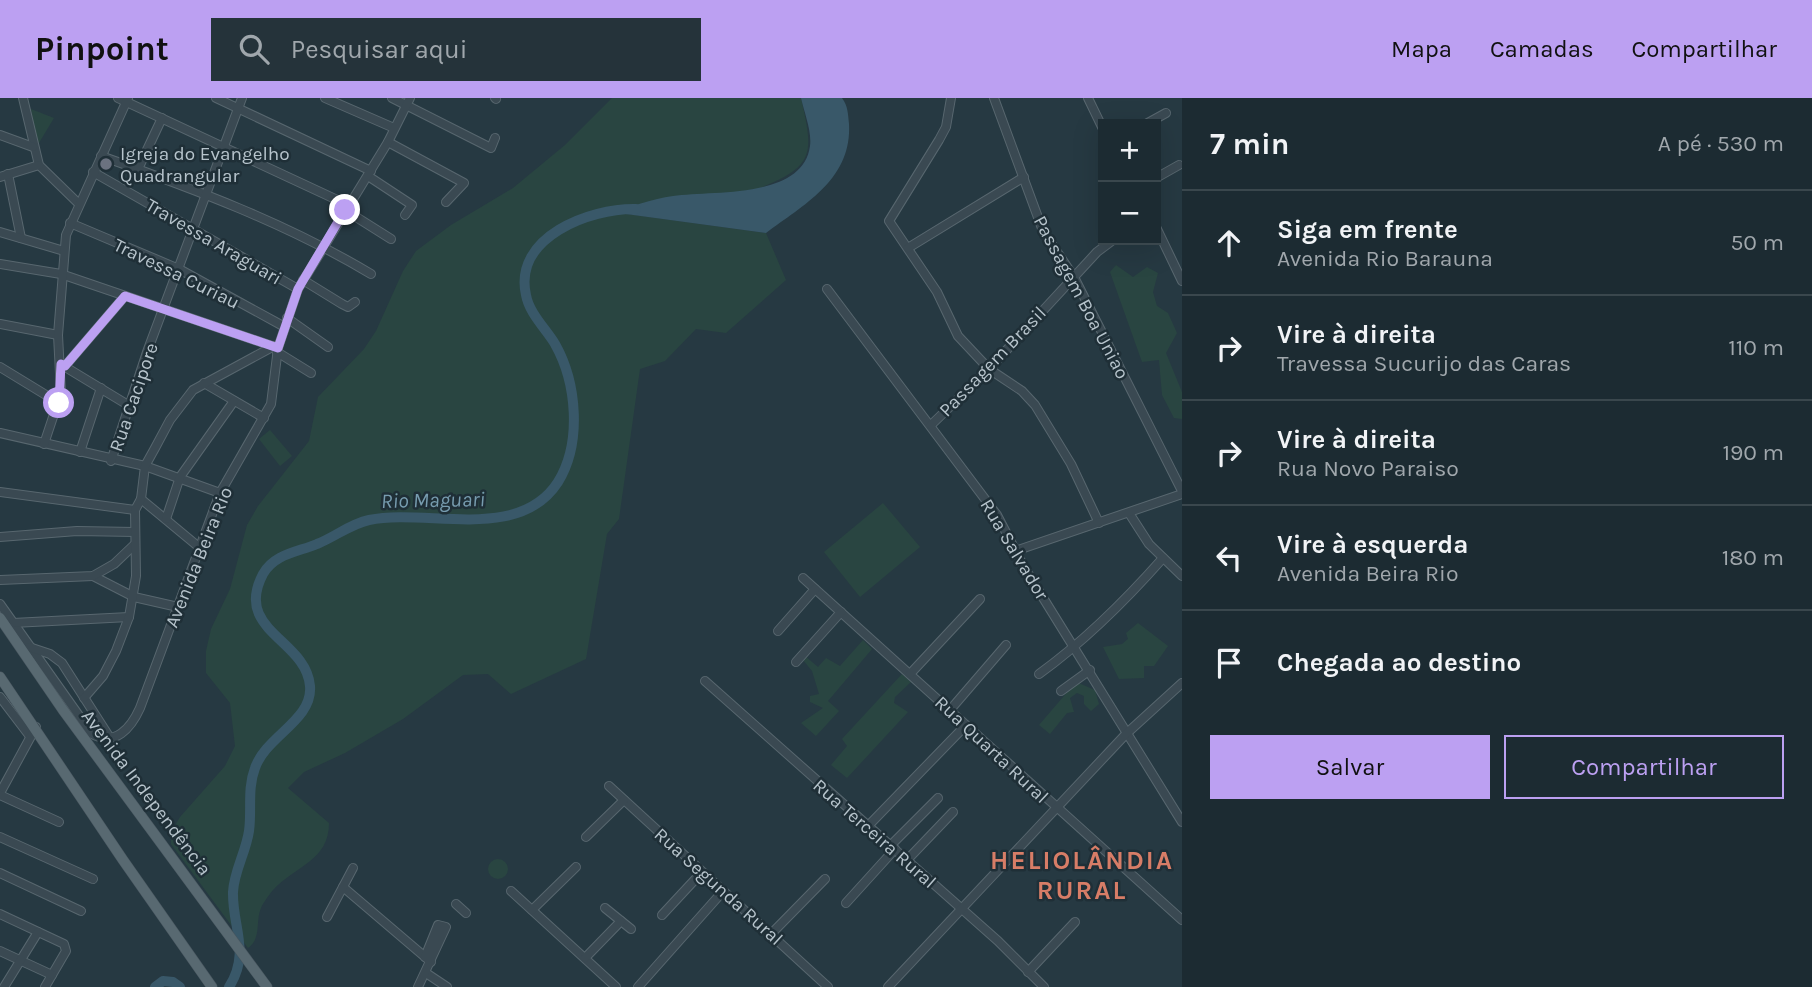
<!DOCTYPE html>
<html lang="pt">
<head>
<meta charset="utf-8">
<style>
  :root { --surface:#1c2b32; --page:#25333a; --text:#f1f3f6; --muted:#a0a7ac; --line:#3a474d; --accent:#bca0f2 }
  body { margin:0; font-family:Karla,sans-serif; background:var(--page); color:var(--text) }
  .controls { position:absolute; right:21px; top:21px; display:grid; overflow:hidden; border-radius:0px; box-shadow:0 7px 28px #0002 }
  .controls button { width:63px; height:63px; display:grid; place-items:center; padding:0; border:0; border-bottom:2px solid var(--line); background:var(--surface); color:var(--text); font:35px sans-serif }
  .stop { position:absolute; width:21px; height:21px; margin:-16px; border:5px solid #bca0f2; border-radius:50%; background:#fff }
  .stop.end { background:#bca0f2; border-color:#fff; box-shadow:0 2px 7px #0008 }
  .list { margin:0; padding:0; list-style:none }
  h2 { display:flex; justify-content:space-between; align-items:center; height:91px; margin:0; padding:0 28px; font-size:30px }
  h2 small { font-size:23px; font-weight:400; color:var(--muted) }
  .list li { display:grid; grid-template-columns:46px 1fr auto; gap:21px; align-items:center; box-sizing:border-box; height:105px; padding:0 28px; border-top:2px solid var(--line) }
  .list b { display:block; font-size:26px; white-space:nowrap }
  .list p { margin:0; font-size:23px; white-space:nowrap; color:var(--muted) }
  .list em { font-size:23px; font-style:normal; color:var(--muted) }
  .actions { display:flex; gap:14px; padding:21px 28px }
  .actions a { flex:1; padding:16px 0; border:2px solid var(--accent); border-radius:0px; text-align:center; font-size:24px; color:var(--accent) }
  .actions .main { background:var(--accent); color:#111 }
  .icon { flex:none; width:38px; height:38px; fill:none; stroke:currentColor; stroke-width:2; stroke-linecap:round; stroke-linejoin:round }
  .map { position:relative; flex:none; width:1182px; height:889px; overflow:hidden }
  header { display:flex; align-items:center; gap:42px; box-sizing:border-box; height:98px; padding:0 35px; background:var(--accent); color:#111 }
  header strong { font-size:33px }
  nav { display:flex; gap:38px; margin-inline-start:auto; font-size:24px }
  .search { width:490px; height:63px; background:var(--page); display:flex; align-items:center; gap:18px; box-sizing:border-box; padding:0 24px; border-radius:0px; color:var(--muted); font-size:26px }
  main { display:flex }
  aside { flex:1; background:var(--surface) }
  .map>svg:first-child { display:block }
</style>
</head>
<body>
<header>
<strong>Pinpoint</strong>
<div class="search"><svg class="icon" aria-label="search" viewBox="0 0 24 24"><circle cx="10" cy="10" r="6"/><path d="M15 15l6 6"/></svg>Pesquisar aqui</div>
<nav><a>Mapa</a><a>Camadas</a><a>Compartilhar</a></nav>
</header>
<main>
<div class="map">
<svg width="1182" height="889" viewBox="0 0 1182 889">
  <rect width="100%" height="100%" fill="#263942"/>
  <g fill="#294541">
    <path d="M612,0H801C814,57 815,68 758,91L613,114L766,135L786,182L726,235L696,231L665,263L640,271L619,421L607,436L586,561L511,596L488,576L463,577L403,621L345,655L304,674L288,690L329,725C329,763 295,768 273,792C269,797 263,805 261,810C255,824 262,840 248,850L171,746V734L180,719L225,668L235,648L230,605L206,575V553L211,531L230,491L247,427L258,408L309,343L318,299L364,251L376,233L403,173L416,153L451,127L513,90L565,47Z"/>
    <polygon points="31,11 54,20 36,50"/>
    <polygon points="1116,167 1133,179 1147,169 1158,175 1153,194 1157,208 1168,215 1177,235 1166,255 1182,294 1182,321 1174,320 1162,297 1159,262 1142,264 1110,174"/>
    <polygon points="270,332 292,358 280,368 259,341"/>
    <polygon points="883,405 920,449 860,499 824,454"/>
    <polygon points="1138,525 1168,548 1154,568 1144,568 1144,580 1119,581 1103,549 1122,546 1128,541 1126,535"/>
    <polygon points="863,542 872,551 828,603 839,613 816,638 801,625 823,610 810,604 810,598 819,596 812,573 803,562 805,558 818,569 826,560 840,568"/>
    <polygon points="902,576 911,584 895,599 894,605 908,614 847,680 831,667 847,648 842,641"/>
    <polygon points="1076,584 1095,592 1099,606 1091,613 1084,606 1084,598 1077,595 1070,600 1074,614 1067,615 1050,636 1039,627"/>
    <circle cx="498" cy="771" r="10"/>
  </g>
  <path fill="#395869" d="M801,0H842C848,8 848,16 849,26C852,81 805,106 766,135L611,114C631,109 652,101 673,98C710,92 803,102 810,48C812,33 804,14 801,0Z"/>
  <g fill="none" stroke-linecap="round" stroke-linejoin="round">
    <g stroke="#395869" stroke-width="10">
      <polyline points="155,889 163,883 173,884 180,889"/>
      <path d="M229,889C251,855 232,828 233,794C234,773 246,754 249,733C252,712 247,691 255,670C266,638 313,622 310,588C306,541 233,533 263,476C274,456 298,454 317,446C335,439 350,426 369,422C427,410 519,445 558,384C582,345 577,285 555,246C546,231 529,215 526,197C513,139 590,110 636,111"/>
    </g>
    <defs>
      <g id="minor">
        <polyline points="23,0 39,67 79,106"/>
        <polyline points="118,0 348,107"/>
        <polyline points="216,0 371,73"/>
        <polyline points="325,0 394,30"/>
        <polyline points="392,0 491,50 495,40"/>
        <polyline points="495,0 496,1"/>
        <polyline points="951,0 946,29 939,42 889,123 937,194 958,238 989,271 1022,293 1035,307 1071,366 1099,425"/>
        <polyline points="994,0 1043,133 1074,179 1182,393"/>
        <polyline points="1088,0 1103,31"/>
        <polyline points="1146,26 1166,15"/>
        <polyline points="0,37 33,49"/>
        <polyline points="388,44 464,85 446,104"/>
        <path d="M101,58C194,91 286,125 371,176"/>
        <polyline points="138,71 162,20"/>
        <polyline points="93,74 298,191"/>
        <polyline points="8,76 21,140"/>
        <polyline points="368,78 412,107 405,117"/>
        <polyline points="0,79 39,67"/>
        <polyline points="1156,80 1179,67"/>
        <polyline points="345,112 391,141"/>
        <polyline points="70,125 179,171 283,228"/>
        <polyline points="1156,129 1182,183"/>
        <polyline points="0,134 64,153"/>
        <polyline points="908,150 1024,79"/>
        <polyline points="0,166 61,176 275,249"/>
        <polyline points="303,182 342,206 348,209 355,204"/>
        <polyline points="827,191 997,417 1024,469 1182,724"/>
        <polyline points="287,220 328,249"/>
        <polyline points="0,226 58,237"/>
        <polyline points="277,254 311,275"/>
        <polyline points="62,267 128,307"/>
        <polyline points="65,268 125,198"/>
        <polyline points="0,269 59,305"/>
        <polyline points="204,285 264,320"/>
        <polyline points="931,327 989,271 1097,154 1113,142"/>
        <polyline points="0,335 145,368 220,395"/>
        <polyline points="44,346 61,295 58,237 66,137 128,0"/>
        <polyline points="80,354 101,290"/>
        <polyline points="111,363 147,254 242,0"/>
        <polyline points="0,394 135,412"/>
        <polyline points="141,401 200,450"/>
        <polyline points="1129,415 1149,446 1182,478"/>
        <polyline points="166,421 180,379 234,303"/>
        <polyline points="0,439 77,433 135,434"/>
        <polyline points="1015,453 1182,396"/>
        <polyline points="93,478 134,499 178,509"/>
        <polyline points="803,480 1182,822"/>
        <polyline points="0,482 93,478 114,466 134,447"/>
        <path d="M0,506L92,636C115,649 131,630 140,610L220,395L271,306L278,250L298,191L388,44L410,0"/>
        <polyline points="13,525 129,519"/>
        <polyline points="778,533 815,491"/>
        <polyline points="29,549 50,556 62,565 110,640"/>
        <polyline points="796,564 841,514"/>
        <polyline points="910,576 980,501"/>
        <path d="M1039,576C1086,542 1125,503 1163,460"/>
        <polyline points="705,583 998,843 1044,889"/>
        <polyline points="1061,593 1090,572"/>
        <polyline points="0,599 29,637"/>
        <polyline points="84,600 103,578 116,553 129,519 136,478 135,412 141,401 145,368 155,350 170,322 193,292 274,248"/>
        <polyline points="950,612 1006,547"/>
        <polyline points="609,688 828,889"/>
        <polyline points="0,695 36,629"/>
        <polyline points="0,697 59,724"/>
        <polyline points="868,728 966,627"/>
        <polyline points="0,739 93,781"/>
        <polyline points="586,739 624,702"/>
        <polyline points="891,747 938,700"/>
        <polyline points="907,762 953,714"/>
        <polyline points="0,775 81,813"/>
        <polyline points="343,789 431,864"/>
        <polyline points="511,793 616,889"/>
        <polyline points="846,805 895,751"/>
        <polyline points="456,806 466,815"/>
        <polyline points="605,810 631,831"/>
        <polyline points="532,812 576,769"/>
        <polyline points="0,816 64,846 66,853 45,889"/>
        <polyline points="662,817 702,774"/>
        <polyline points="327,819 353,770"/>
        <polyline points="771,836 825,781"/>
        <polyline points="0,853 52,877"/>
        <polyline points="585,860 621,823"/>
        <polyline points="1028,874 1075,824"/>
        <polyline points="426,875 447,889"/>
        <polyline points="4,889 38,834"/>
        <polyline points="418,889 446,829 438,827 425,859"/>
        <polyline points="638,889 717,800"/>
        <polyline points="888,889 1126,636 1182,585"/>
      </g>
      <g id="major">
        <polyline points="0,520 63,612 267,889"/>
        <polyline points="0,579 123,762 212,889"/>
      </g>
    </defs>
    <use href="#minor" stroke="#58676f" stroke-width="10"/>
    <use href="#major" stroke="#47555e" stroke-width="11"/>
    <use href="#minor" stroke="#3a4952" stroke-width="8"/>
    <use href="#major" stroke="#586971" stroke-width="10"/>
  </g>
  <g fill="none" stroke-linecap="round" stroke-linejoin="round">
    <polyline stroke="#bca0f2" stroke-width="9" points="59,305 61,266 65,268 125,198 278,250 298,191 345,112"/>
  </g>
  <circle fill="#6b7280" stroke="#1f2f37" stroke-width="2.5" cx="106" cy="66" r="7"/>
  <g text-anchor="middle" stroke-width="5" stroke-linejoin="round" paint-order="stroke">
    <g font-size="19" fill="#b7c4cc" stroke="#1f2f37" text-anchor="start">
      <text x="120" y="62">Igreja do Evangelho<tspan x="120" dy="22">Quadrangular</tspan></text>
    </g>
    <g font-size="19" fill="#b7c4cc" stroke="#1f2f37">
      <text transform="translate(214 143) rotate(30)" y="7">Travessa Araguari</text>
      <text transform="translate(177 175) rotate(26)" y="7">Travessa Curiau</text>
      <text transform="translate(1082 199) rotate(62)" y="7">Passagem Boa Uniao</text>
      <text transform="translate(992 263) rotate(-46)" y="7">Passagem Brasil</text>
      <text transform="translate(133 299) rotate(-71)" y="7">Rua Cacipore</text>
      <text transform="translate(1015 451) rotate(59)" y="7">Rua Salvador</text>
      <text transform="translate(198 459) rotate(-68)" y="7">Avenida Beira Rio</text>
      <text transform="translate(992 651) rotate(43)" y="7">Rua Quarta Rural</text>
      <text transform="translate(147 694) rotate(53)" y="7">Avenida Independência</text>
      <text transform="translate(875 735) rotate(41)" y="7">Rua Terceira Rural</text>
      <text transform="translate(719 788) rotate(42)" y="7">Rua Segunda Rural</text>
    </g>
    <g font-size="21" font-style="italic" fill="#779caf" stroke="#1f2f37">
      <text transform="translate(433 402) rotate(-1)" y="7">Rio Maguari</text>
    </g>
    <g font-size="26" font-weight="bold" letter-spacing="2" fill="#d77d67" stroke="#1f2f37">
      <text x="1082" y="771">HELIOLÂNDIA<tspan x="1082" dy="30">RURAL</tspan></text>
    </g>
  </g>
</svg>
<div class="controls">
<button>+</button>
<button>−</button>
</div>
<div class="stop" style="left:59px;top:305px"></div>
<div class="stop end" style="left:345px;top:112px"></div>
</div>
<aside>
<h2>7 min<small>A pé · 530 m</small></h2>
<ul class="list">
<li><svg class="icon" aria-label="ahead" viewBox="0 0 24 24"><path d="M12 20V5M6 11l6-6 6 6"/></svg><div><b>Siga em frente</b><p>Avenida Rio Barauna</p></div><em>50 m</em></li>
<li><svg class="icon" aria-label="right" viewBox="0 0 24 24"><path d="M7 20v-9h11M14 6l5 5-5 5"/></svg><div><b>Vire à direita</b><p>Travessa Sucurijo das Caras</p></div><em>110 m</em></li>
<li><svg class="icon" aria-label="right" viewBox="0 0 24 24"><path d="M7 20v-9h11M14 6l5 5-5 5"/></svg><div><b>Vire à direita</b><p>Rua Novo Paraiso</p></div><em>190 m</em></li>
<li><svg class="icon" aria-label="left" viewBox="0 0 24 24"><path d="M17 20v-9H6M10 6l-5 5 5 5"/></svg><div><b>Vire à esquerda</b><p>Avenida Beira Rio</p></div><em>180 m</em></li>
<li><svg class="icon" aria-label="arrive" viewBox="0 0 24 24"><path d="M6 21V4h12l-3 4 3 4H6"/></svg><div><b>Chegada ao destino</b></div></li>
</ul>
<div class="actions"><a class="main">Salvar</a><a>Compartilhar</a></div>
</aside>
</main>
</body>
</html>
